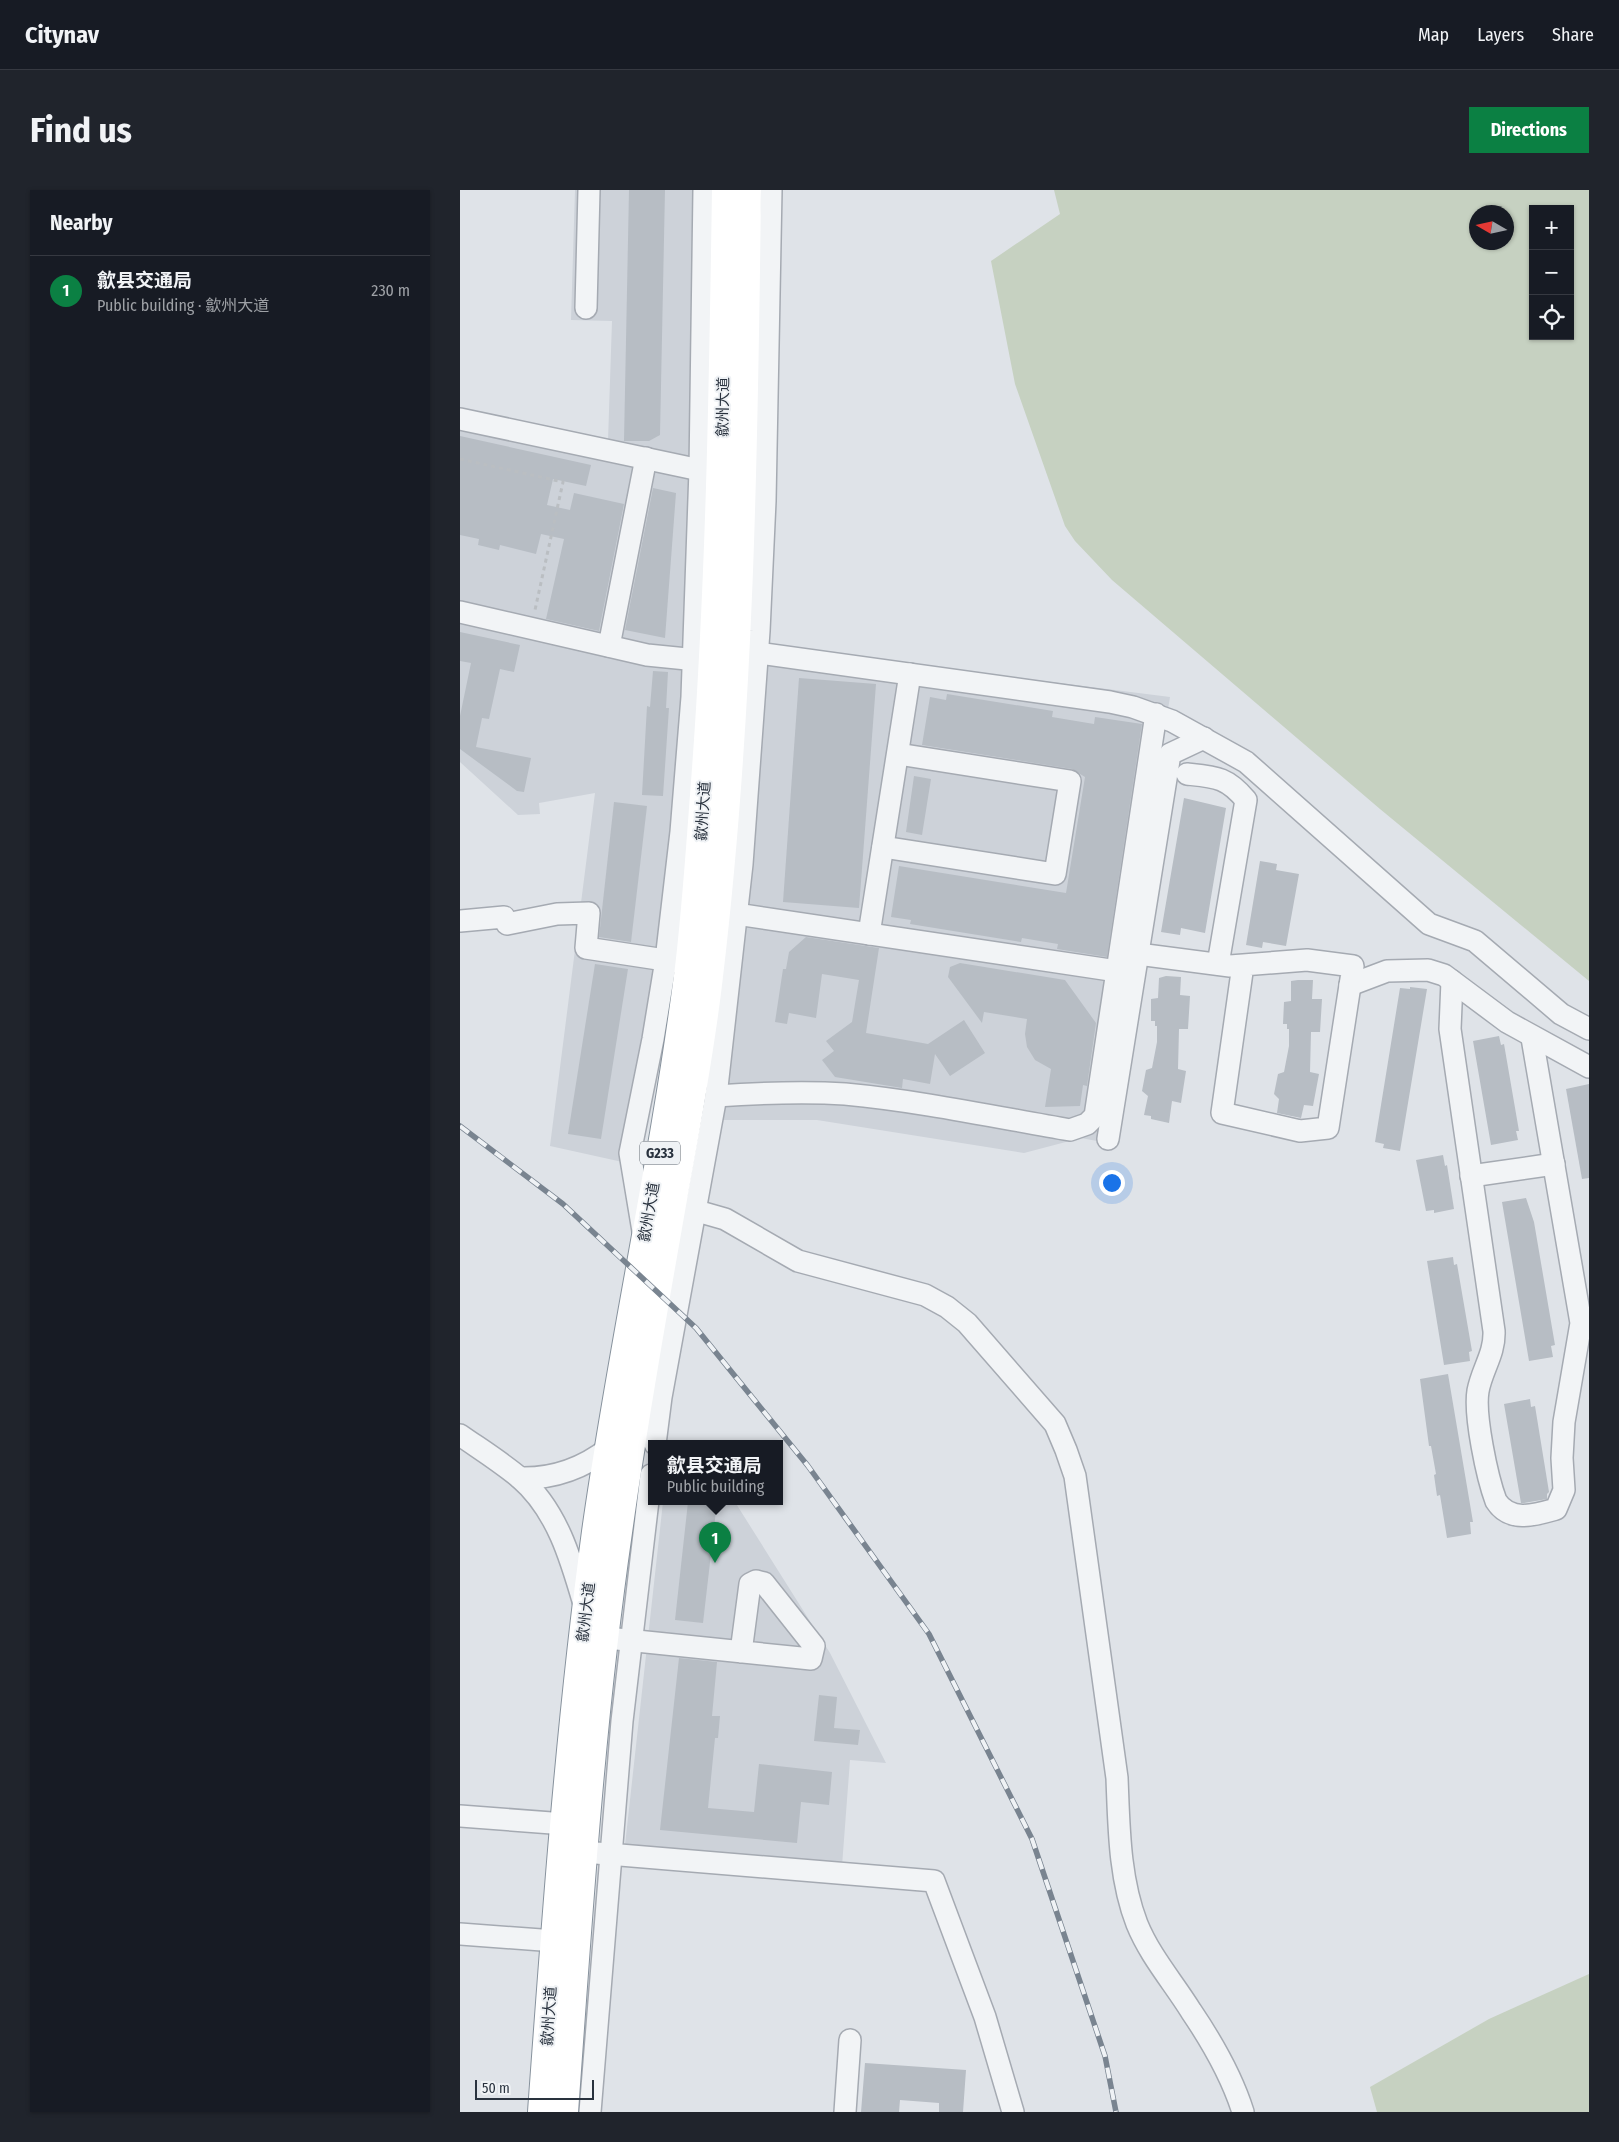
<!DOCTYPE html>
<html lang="en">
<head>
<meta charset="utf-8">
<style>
  :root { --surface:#171b24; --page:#20242c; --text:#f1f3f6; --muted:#9ea1a6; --line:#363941; --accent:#0b8043 }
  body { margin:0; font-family:"Fira Sans Condensed","Noto Sans SC",sans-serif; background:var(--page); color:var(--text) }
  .controls { position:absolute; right:15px; top:15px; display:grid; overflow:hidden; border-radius:0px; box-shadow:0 1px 4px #0004 }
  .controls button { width:45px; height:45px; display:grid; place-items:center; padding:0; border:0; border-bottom:1px solid var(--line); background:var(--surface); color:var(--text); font:25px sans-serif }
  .compass { position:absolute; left:1009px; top:15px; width:45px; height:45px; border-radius:50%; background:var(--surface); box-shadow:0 1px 4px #0004; rotate:279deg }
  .scale { position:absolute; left:15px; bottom:12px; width:119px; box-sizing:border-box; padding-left:5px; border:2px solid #29323e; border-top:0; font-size:14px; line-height:18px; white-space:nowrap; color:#29323e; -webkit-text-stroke:4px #eff2f5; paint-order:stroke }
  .you { position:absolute; left:651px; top:992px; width:18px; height:18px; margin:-12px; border:4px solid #fff; border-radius:50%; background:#1a73e8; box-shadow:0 0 0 8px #1a73e833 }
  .badge { display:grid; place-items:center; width:32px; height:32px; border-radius:50%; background:var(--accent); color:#fff; font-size:16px; font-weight:700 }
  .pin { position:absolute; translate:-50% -41px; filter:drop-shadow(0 1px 2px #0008) }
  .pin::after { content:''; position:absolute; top:26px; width:18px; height:15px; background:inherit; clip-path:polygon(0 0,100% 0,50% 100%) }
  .popup { position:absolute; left:188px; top:1250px; width:135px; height:65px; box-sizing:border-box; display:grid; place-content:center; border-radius:0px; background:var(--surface); filter:drop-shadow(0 1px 4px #0005); font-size:16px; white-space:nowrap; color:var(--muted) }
  .popup b { font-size:19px; color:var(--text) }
  .popup::after { content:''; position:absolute; left:50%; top:100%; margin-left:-10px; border:10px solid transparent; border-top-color:var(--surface) }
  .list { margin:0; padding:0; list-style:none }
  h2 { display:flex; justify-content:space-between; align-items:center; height:65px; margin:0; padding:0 20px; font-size:21px }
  h2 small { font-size:16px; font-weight:400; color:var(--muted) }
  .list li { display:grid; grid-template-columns:32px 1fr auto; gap:15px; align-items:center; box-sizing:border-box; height:70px; padding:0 20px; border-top:1px solid var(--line) }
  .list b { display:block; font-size:19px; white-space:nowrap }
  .list p { margin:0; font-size:16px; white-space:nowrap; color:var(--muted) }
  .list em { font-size:16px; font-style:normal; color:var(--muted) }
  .icon { flex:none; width:28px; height:28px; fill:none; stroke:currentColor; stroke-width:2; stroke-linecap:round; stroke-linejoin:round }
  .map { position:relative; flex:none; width:1129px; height:1922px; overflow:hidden; border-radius:0px }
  header { display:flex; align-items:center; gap:30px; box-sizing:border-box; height:70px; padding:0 25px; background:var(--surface); border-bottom:1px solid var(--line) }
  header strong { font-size:24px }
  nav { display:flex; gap:28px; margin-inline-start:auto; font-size:18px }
  .intro { display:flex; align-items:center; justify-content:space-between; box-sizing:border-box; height:120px; padding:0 30px }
  h1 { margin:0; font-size:35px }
  .button { padding:12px 22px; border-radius:0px; background:var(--accent); color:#fff; font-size:18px; font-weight:700 }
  main { display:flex; gap:30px; padding:0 30px }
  aside { flex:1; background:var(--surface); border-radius:0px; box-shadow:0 1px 4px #0004 }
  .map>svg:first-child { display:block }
</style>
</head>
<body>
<header>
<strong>Citynav</strong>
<nav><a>Map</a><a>Layers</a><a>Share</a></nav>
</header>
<div class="intro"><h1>Find us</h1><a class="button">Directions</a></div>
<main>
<aside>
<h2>Nearby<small></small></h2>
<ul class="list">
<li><span class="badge">1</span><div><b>歙县交通局</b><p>Public building · 歙州大道</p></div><em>230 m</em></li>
</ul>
</aside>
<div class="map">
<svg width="1129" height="1922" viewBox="0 0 1129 1922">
  <rect width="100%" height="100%" fill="#dfe3e8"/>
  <g fill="#cdd2d9">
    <polygon points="115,0 239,0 227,481 201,783 167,973 90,956 135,603 79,613 80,624 58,625 0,572 0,237 148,251 152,131 111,130"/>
    <polygon points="307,456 710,507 637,951 621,948 564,963 357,930 260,930"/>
    <polygon points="203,1312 275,1312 370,1463 426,1573 390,1570 382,1676 165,1655"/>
  </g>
  <g fill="#c6d1c1" fill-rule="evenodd">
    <path d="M594,0H1129V791L920,619L652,390L615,351L605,336L555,194L531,71L600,24ZM1073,19H1110V146H1073ZM1016,22H1046V52H1016Z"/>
    <polygon points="1129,1784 1129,1922 917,1922 910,1897 1029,1829"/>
  </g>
  <g fill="#b7bdc4">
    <polygon points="169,0 205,0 200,245 189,251 164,251"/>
    <polygon points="0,246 131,275 126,296 93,289 87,315 110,320 114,303 164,314 139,441 86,429 104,349 81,344 76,364 40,355 39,360 18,355 19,349 0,345"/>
    <polygon points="193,298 216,303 205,448 165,440"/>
    <polygon points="0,442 60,455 54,482 40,479 29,529 22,528 16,557 71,568 64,602 57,601 0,559 0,526 11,473 0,471"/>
    <polygon points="193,481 208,482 206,518 209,518 203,606 182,605 187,516 190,517"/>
    <polygon points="339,488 416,494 399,718 323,712"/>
    <polygon points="487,504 593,521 592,527 634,534 635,527 682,534 647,767 597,759 598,754 562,748 561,752 450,734 451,730 431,727 439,676 606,703 625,587 612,579 462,555 470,507 486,510"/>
    <polygon points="454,586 471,589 462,645 446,642"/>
    <polygon points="724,608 766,618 745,743 721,738 720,745 701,742"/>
    <polygon points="154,612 187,616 171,752 139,747"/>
    <polygon points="800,671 817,674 816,680 839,684 826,756 803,752 802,758 786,755"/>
    <polygon points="346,747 419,758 406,843 468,854 504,830 525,863 490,886 475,864 470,894 443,889 442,898 375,887 362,870 374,861 366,851 392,832 399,790 362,784 356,828 329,823 327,834 315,832 323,779 326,779 329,762"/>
    <polygon points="500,773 605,790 636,833 627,896 623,895 620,916 585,917 591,879 575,870 567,857 565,844 567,829 524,822 522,833 488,787 490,777"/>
    <polygon points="135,774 168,779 141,949 108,944"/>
    <polygon points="706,786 721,787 720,805 730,806 728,839 719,839 718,879 726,881 721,913 712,911 709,933 691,929 691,926 684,925 688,906 682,901 686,880 692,878 697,852 697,836 695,836 695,831 691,831 691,809 698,808 699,788"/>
    <polygon points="838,790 853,790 852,809 862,809 860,842 851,842 850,882 859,884 853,916 844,915 841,928 817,923 819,909 814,904 818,884 824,882 829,856 829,839 827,839 827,834 823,834 824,812 831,811 831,791"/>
    <polygon points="950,797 967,799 940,961 923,958 924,954 915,952 940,798 950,799"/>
    <polygon points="1039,846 1041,855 1044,854 1059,941 1056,941 1058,950 1031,955 1013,851"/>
    <polygon points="1129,894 1129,988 1122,989 1106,899"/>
    <polygon points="983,965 985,976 987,975 994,1019 974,1023 974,1020 966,1021 956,970"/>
    <polygon points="1066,1008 1074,1032 1095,1155 1091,1156 1093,1167 1069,1171 1042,1012"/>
    <polygon points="993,1067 994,1075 997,1074 1012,1161 1009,1162 1010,1171 984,1175 967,1071"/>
    <polygon points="988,1184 1013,1332 1010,1332 1011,1344 987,1348 980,1305 977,1306 974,1285 976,1284 971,1256 969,1256 960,1189"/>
    <polygon points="1070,1209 1071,1217 1075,1216 1089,1302 1087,1304 1087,1309 1064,1313 1061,1313 1044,1214"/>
    <polygon points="228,1312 257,1312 243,1433 215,1430"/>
    <polygon points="219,1468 257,1472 252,1526 260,1526 258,1548 255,1548 248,1618 294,1622 299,1574 372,1582 369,1615 341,1612 337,1653 200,1640"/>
    <polygon points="359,1505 377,1507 374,1538 400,1540 398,1555 354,1551"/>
    <polygon points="405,1873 506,1880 503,1922 479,1922 479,1913 440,1910 439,1922 401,1922"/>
  </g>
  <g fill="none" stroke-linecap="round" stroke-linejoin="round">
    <defs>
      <g id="minor">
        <polyline points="126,118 129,0"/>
        <polyline points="0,229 254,283"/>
        <polyline points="0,422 187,465 247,471"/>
        <polyline points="149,456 186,268"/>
        <polyline points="284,461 650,512 673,517 712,531 786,572 969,734 1015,751 1101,824 1129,839"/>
        <path d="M727,584C756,587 767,587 786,610L758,774"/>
        <polyline points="423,657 595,684 610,591 438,564"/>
        <polyline points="263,722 657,781"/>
        <polyline points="0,731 44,727 47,734 97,724 129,723 126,758 218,772"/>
        <polyline points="409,744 450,484"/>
        <polyline points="678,764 770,776 847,770 893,776 868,938 840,941 762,923 783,775"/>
        <path d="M992,791L990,839L1034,1141C1035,1164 1022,1179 1018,1201C1014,1225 1027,1287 1036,1311C1050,1333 1075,1325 1096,1319L1104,1300L1102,1268L1104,1232L1121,1133L1072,848"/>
        <polyline points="890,795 927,781 968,780 984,785 1047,832 1129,877"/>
        <path d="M256,906C299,903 342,901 385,904C460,911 535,927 610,940L627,934L635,926L696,524"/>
        <polyline points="648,949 710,564 744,548"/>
        <polyline points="1011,986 1094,974"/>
        <path d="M223,1017L265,1029L338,1071L465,1105L487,1117L507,1133L595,1234L606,1260L615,1286L657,1588C659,1636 659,1688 677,1734C690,1766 713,1792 731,1821C752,1852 772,1887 783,1922"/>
        <polyline points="183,1041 170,963 193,849 206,770 221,642 232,507 240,280 244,0"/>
        <path d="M0,1245C20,1259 41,1272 60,1288C97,1320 111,1369 124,1414"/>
        <polyline points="195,1254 201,1207 256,906 282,674 299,441 305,311 311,0"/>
        <path d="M60,1288C94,1289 122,1279 149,1258"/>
        <polyline points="157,1449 351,1469 354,1456 304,1393 296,1391 290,1394 281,1462"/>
        <polyline points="0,1626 105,1634"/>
        <polyline points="136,1663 474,1691 525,1827 553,1922"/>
        <polyline points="0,1744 95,1751"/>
        <polyline points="130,1922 162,1531 191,1285"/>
        <polyline points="385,1922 390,1850"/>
      </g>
      <g id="highway">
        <path d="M82,1922C96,1728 110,1534 136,1342C162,1156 204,972 228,786C236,722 240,657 245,592C260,395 263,198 266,0"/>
        <path d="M104,1922C118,1728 130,1534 158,1342C174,1226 195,1112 215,997C228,927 241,856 249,786C280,525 284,262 287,0"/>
      </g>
    </defs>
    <use href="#minor" stroke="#a5aab2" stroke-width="24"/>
    <use href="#highway" stroke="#87929d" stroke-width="30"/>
    <polyline stroke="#babec2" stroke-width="3" stroke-dasharray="4 4" stroke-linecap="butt" points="0,269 103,292 75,420"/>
    <use href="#minor" stroke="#f2f4f6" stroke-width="21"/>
    <use href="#highway" stroke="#fff" stroke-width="28"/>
    <defs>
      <polyline id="rail" points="0,936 103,1014 236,1138 348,1276 469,1444 572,1649 645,1866 656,1922"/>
    </defs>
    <use href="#rail" stroke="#798490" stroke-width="5.5"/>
    <use href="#rail" stroke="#eff2f5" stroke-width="4" stroke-dasharray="11" stroke-linecap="butt"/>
  </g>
  <g text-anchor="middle" stroke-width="4" stroke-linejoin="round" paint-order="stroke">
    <rect fill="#eff2f5" stroke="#646c75" stroke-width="1" x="180" y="951.5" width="40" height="23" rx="4"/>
    <g font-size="14" font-weight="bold" fill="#29323e">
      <text x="200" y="968">G233</text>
    </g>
    <g font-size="15" fill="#29323e" stroke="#eff2f5">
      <text transform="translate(263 217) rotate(-89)" y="5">歙州大道</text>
      <text transform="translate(243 621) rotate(-86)" y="5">歙州大道</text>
      <text transform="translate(189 1022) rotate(-80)" y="5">歙州大道</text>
      <text transform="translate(126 1422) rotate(-83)" y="5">歙州大道</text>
      <text transform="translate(89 1826) rotate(-86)" y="5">歙州大道</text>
    </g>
  </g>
</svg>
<div class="controls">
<button>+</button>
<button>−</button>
<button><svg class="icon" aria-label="locate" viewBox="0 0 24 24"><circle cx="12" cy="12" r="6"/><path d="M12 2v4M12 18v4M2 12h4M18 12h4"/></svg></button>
</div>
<svg class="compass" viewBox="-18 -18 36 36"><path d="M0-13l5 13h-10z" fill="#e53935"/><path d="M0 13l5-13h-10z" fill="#9ea1a6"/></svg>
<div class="scale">50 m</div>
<div class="you"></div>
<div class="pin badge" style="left:255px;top:1373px">1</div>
<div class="popup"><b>歙县交通局</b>Public building</div>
</div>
</main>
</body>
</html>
